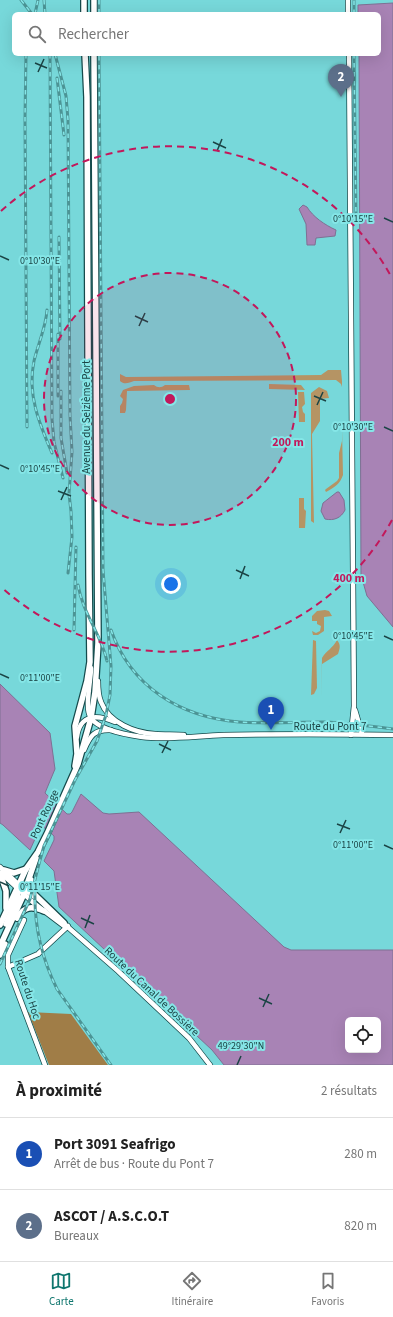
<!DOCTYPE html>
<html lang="fr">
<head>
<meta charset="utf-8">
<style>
  :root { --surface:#fff; --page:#f6f6f6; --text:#222; --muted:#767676; --line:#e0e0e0; --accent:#0f766e }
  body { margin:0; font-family:"Source Sans 3",sans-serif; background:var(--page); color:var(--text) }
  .controls { position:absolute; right:12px; bottom:12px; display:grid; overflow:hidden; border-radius:6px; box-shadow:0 4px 16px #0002 }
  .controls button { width:36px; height:36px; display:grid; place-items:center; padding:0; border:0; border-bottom:1px solid var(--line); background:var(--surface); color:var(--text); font:20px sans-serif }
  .you { position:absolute; left:171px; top:584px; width:14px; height:14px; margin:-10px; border:3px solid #fff; border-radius:50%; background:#1a73e8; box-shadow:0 0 0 6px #1a73e833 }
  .badge { display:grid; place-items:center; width:26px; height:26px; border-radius:50%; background:var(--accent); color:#fff; font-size:13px; font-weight:700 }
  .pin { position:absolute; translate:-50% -33px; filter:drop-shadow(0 1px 2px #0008) }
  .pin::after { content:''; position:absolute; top:21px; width:14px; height:12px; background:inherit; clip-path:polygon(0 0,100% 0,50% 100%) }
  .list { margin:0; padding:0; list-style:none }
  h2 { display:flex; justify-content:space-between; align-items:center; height:52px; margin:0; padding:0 16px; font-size:17px }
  h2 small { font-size:13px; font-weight:400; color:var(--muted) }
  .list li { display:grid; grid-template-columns:26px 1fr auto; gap:12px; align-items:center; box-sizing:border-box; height:72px; padding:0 16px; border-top:1px solid var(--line) }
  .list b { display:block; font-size:15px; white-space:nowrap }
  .list p { margin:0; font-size:13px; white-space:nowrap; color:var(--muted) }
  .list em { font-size:13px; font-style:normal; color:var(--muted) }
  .icon { flex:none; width:22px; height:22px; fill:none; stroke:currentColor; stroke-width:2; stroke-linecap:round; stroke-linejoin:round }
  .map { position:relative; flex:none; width:393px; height:1065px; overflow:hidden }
  .search { position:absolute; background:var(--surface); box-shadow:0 4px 16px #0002; left:12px; right:12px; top:12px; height:44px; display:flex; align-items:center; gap:10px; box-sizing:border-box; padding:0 14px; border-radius:6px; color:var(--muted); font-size:15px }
  .sheet { height:196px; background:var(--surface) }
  nav { display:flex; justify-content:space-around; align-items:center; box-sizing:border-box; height:56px; border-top:1px solid var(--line); background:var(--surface); font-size:11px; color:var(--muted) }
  nav a { display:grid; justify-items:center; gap:2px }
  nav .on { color:var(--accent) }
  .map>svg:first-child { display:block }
</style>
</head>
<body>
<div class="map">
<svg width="393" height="1065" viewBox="0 0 393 1065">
  <rect width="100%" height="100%" fill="#77d8da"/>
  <g fill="#b59464">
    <path d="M328,370H341L342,381V422V387L341,384L336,380L134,381C129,383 124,385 120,381V374L126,377L321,375Z"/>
    <polygon points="269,384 301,385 305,390 269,389"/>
    <path d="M154,385C158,388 161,388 165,385H189L190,390L127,391L126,410L125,413H120V406L122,403L123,399L120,396L123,390L134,386Z"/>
    <polygon points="319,387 327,391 329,398 320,399 319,401 320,401 320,421 312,434 314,523 311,521 311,393"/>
    <polygon points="298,392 304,392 305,404 302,407 303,412 305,414 305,422 299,422"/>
    <path d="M342,430L343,475C340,484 335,487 326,492L325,490L326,489L337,481L339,478V453L342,441Z"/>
    <polygon points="299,498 304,498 304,509 306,511 305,528 299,528"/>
    <polygon points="325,610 329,611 332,616 324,617 324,631 318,635 313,635 312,631 316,633 320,631 321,626 317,624 317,621 312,621 312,616 317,611"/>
    <polygon points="313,640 316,641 317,688 314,694 311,695"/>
    <path d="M337,640C341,645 340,648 338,654L322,664L321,697L322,658C326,651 333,648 337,640Z"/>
  </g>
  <polygon fill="#a07d47" points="28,1012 71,1014 108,1065 49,1065"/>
  <g fill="#a883b5" stroke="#7e7093" fill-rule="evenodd">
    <polygon points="393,3 393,627 367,596 361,575 359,54 379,54 379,14 358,14 358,5"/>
    <path d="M303,205L307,207C313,217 325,225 336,230L335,236L316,238L315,245H307L306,224L299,209Z"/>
    <path d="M337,492H339L344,500L345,510C341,518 334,521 325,519L321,511L323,503Z"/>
    <path d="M0,684L50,733L55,769L45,793L67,814H70L72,812L81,794L103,813L109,814L139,812L284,947L291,950H393V1065H224L212,1050L59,907L54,871L44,861L54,840V836L45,828H42L39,830L30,850L3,825L0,823ZM348,1020H378V1050H348Z"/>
  </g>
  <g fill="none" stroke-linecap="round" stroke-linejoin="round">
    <defs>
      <g id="minor">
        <polyline points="348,0 348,14"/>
        <polyline points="349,54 354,706 351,735"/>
        <path d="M91,668C91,681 84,709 91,718C99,730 128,735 142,737C169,740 196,736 223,735C280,734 337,734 393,735"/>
        <path d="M98,681C98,688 98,695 101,702C109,723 135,733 155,734C165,735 174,734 184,735"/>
        <polyline points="355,710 362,734"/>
        <path d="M77,737C80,713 98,715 115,722"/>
        <path d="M84,750C90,736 94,729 111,730"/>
        <polyline points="0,867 19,885 36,898"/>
        <polyline points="1,873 35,904 64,926"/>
        <polyline points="24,920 8,955 8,967 45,1065"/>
        <polyline points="62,922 118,971 189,1038 210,1065"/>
        <polyline points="8,967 38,954 68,926"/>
      </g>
      <g id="major">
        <polyline points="84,0 84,14"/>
        <polyline points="94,0 94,14"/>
        <polyline points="75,766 77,754 75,726 87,681 90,662 89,575 87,97 85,54"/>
        <polyline points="4,870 14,873 26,869"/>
        <polyline points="0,873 6,891 6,908"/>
        <polyline points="31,880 30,886 35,895 64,923"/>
        <path d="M17,918C24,906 32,906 44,911"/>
        <polyline points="6,924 17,899 19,887"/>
        <polyline points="0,925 26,869 38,852 47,834 78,764 91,718 95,692 98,643 94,54"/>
        <polyline points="0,946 23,896 36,858"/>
        <polyline points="0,955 5,944"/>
      </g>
    </defs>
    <use href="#minor" stroke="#154b4c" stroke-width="6"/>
    <use href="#major" stroke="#154b4c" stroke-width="8"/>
    <use href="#minor" stroke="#fff" stroke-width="4.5"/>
    <use href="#major" stroke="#fff" stroke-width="5.5"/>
    <defs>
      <g id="rail">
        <polyline points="21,0 32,14"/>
        <polyline points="44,0 45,14"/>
        <polyline points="99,0 99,14"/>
        <polyline points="35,14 38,0"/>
        <polyline points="354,14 354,0"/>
        <polyline points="26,54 25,119 27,427"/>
        <polyline points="50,54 52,419 54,442 63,478"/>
        <polyline points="55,54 66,96 68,120 70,415 72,452 69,494 71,511 72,537 68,573"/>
        <polyline points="354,54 356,220"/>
        <polyline points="57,78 64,135"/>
        <polyline points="59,237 60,339"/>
        <path d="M47,310C46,327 38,344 34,361C27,394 39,423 52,453"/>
        <polyline points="58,334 58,396"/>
        <polyline points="61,391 61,438 67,473"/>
        <path d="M78,585C83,614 101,634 107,661"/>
        <polyline points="74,630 76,547"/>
        <path d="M111,630C131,687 180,717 239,722C267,724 295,722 324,722C347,723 370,726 393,729"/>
        <path d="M35,891C34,925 42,959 57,989L111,1065"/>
        <polyline points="0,964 30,899 40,860 44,846 75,780 97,741 106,715 110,695 111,666 103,570 99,54"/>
      </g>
    </defs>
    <use href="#rail" stroke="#4c9495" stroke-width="3"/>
    <use href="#rail" stroke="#85e6e7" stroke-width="1.5" stroke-dasharray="4.5" stroke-linecap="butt"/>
  </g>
  <path fill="none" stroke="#1b4445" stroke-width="1.5" d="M35,63L47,68M38,72L44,59M213,142L226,148M217,151L222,139M384,218L393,222M0,256L9,260M135,316L148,322M139,326L145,313M314,396L326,401M317,405L323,392M384,427L393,431M0,465L9,469M58,491L71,496M61,500L67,487M236,570L249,576M240,579L245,566M384,636L393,640M0,674L9,678M159,744L171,750M162,753L168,741M337,824L350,829M340,833L346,820M384,845L393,849M0,882L9,886M81,918L94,924M85,928L90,915M259,998L272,1004M263,1007L269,994M237,1065L241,1056"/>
  <circle cx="170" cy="399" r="126" fill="#c2185b" fill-opacity=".12"/>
  <g fill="none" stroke="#c2185b" stroke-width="2" stroke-dasharray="7 5">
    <circle cx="170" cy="399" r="126"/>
    <path d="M392 520A253 253 0 0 1 1 587M1 211A253 253 0 0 1 392 278"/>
  </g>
  <g text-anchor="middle" stroke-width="4" stroke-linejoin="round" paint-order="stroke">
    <g font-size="11" fill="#1b4445" stroke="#85e6e7">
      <text transform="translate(86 417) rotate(-90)" y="4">Avenue du Seizième Port</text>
      <text x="330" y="730">Route du Pont 7</text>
      <text transform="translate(44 814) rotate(-65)" y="4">Pont Rouge</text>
      <text transform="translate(28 989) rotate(72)" y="4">Route du Hoc</text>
      <text transform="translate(152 991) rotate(43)" y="4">Route du Canal de Bossière</text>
    </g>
  </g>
  <g font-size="10" text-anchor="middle" fill="#1b4445" stroke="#85e6e7" stroke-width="4" stroke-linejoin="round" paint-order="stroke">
    <text x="353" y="222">0°10'15"E</text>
    <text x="40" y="264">0°10'30"E</text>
    <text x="353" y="430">0°10'30"E</text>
    <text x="40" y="472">0°10'45"E</text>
    <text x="353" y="639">0°10'45"E</text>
    <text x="40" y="681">0°11'00"E</text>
    <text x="353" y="848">0°11'00"E</text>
    <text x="40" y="890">0°11'15"E</text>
    <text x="241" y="1049">49°29'30"N</text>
  </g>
  <circle cx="170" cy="399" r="6" fill="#c2185b" stroke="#85e6e7" stroke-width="2"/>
  <g font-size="12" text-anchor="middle" font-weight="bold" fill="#c2185b" stroke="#85e6e7" stroke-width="4" stroke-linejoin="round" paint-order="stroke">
    <text x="288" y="446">200 m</text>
    <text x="349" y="582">400 m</text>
  </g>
</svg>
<div class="controls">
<button><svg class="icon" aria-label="locate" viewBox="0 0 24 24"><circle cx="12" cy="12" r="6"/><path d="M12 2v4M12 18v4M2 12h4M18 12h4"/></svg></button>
</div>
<div class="you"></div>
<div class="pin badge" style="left:271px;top:730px;background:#1a4fb4">1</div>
<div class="pin badge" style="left:341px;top:97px;background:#5c6f8a">2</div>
<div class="search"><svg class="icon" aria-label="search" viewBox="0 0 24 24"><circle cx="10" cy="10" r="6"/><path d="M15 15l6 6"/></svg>Rechercher</div>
</div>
<section class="sheet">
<h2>À proximité<small>2 résultats</small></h2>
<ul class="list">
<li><span class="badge" style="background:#1a4fb4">1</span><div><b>Port 3091 Seafrigo</b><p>Arrêt de bus · Route du Pont 7</p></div><em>280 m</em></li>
<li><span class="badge" style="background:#5c6f8a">2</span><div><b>ASCOT / A.S.C.O.T</b><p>Bureaux</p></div><em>820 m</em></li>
</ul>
</section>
<nav>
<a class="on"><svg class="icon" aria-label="map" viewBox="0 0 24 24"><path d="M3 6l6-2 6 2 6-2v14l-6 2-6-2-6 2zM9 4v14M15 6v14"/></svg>Carte</a>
<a><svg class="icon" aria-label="directions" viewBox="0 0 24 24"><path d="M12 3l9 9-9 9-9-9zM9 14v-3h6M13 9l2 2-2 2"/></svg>Itinéraire</a>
<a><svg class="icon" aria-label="saved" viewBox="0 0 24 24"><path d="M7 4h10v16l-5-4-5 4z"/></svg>Favoris</a>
</nav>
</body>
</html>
